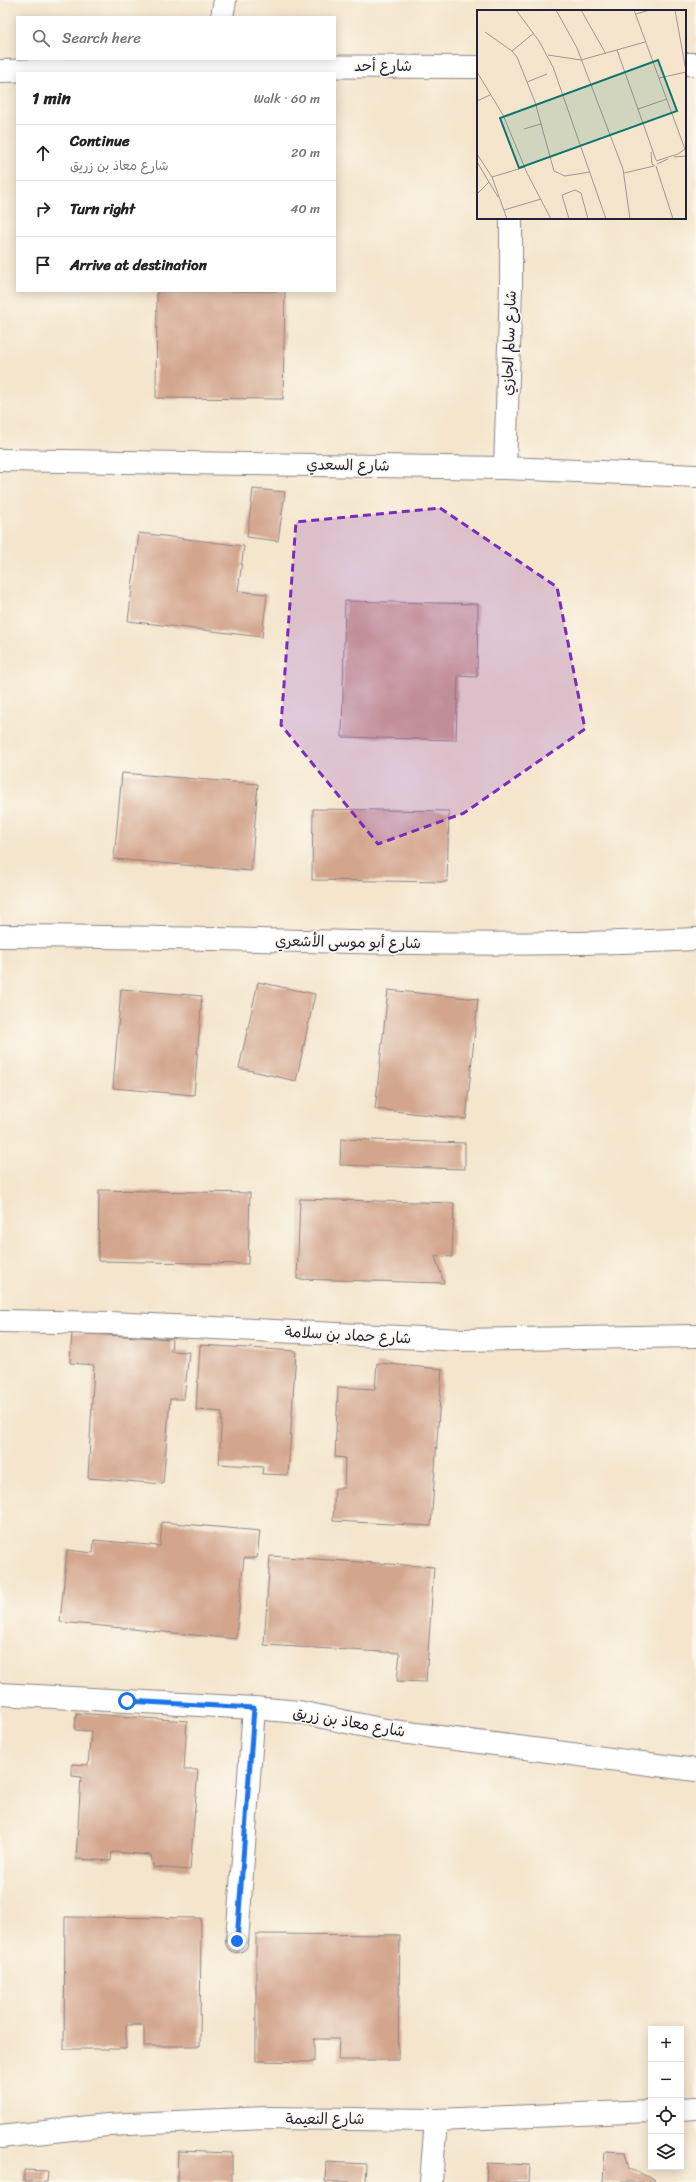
<!DOCTYPE html>
<html lang="en">
<head>
<meta charset="utf-8">
<style>
  :root { --surface:#fff; --page:#f2f2f2; --text:#222; --muted:#767676; --line:#e0e0e0 }
  body { margin:0; font-family:Sriracha,"Playpen Sans Arabic",sans-serif; background:var(--page); color:var(--text) }
  .controls { position:absolute; right:12px; bottom:12px; display:grid; overflow:hidden; border-radius:0px; box-shadow:0 2px 10px #0003 }
  .controls button { width:36px; height:36px; display:grid; place-items:center; padding:0; border:0; border-bottom:1px solid var(--line); background:var(--surface); color:var(--text); font:20px sans-serif }
  .stop { position:absolute; width:12px; height:12px; margin:-9px; border:3px solid #1a73e8; border-radius:50%; background:#fff }
  .stop.end { background:#1a73e8; border-color:#fff; box-shadow:0 1px 4px #0008 }
  .list { margin:0; padding:0; list-style:none }
  h2 { display:flex; justify-content:space-between; align-items:center; height:52px; margin:0; padding:0 16px; font-size:17px }
  h2 small { font-size:13px; font-weight:400; color:var(--muted) }
  .list li { display:grid; grid-template-columns:26px 1fr auto; gap:12px; align-items:center; box-sizing:border-box; height:56px; padding:0 16px; border-top:1px solid var(--line) }
  .list b { display:block; font-size:15px; white-space:nowrap }
  .list p { margin:0; font-size:13px; white-space:nowrap; color:var(--muted) }
  .list em { font-size:13px; font-style:normal; color:var(--muted) }
  .icon { flex:none; width:22px; height:22px; fill:none; stroke:currentColor; stroke-width:2; stroke-linecap:round; stroke-linejoin:round }
  .map { position:relative; flex:none; width:696px; height:2182px; overflow:hidden }
  .search { position:absolute; background:var(--surface); box-shadow:0 2px 10px #0003; left:16px; top:16px; width:320px; height:44px; display:flex; align-items:center; gap:10px; box-sizing:border-box; padding:0 14px; border-radius:0px; color:var(--muted); font-size:15px }
  .panel { position:absolute; background:var(--surface); box-shadow:0 2px 10px #0003; left:16px; top:72px; width:320px; height:220px; border-radius:0px }
  .map>svg:first-child { display:block }
</style>
</head>
<body>
<div class="map">
<svg width="696" height="2182" viewBox="0 0 696 2182">
  <rect width="100%" height="100%" fill="#fbf7ec"/>
  <filter id="ink" filterUnits="userSpaceOnUse"><feTurbulence type="fractalNoise" baseFrequency=".025" numOctaves="2"/><feDisplacementMap in="SourceGraphic" scale="8" xChannelSelector="R" yChannelSelector="G"/><feConvolveMatrix kernelMatrix="1 2 1 2 8 2 1 2 1" color-interpolation-filters="sRGB"/></filter>
  <filter id="wash" filterUnits="userSpaceOnUse"><feTurbulence type="fractalNoise" baseFrequency=".012" numOctaves="4" result="noise"/><feDisplacementMap in="SourceGraphic" scale="16" xChannelSelector="R" yChannelSelector="G"/><feGaussianBlur stdDeviation="0.9" result="paint"/><feColorMatrix in="noise" values="0 0 0 0 0 0 0 0 0 0 0 0 0 0 0 0 0 1.4 0 .05"/><feComposite in="paint" operator="in"/></filter>
  <g filter="url(#wash)">
    <rect width="100%" height="100%" fill="#f4e5cc"/>
    <g id="blocks">
      <g fill="#d3a58d">
        <polygon points="157,291 285,291 283,399 156,398"/>
        <polygon points="253,489 285,492 278,541 247,537"/>
        <polygon points="139,533 244,546 238,591 267,594 262,637 128,621"/>
        <polygon points="345,601 478,604 477,677 458,676 456,740 342,737"/>
        <polygon points="122,773 258,784 251,871 114,859"/>
        <polygon points="313,809 449,811 447,882 312,880"/>
        <polygon points="258,982 315,994 296,1081 239,1068"/>
        <polygon points="121,989 202,996 194,1095 113,1088"/>
        <polygon points="388,990 478,999 466,1119 375,1109"/>
        <polygon points="341,1139 465,1143 465,1169 340,1165"/>
        <polygon points="99,1190 250,1193 248,1264 98,1261"/>
        <polygon points="300,1199 454,1203 452,1257 435,1256 444,1283 297,1279"/>
        <polygon points="72,1333 172,1339 171,1351 189,1352 184,1399 170,1399 163,1484 88,1478 94,1365 70,1363"/>
        <polygon points="200,1345 296,1351 288,1475 262,1474 263,1467 219,1464 222,1412 196,1410"/>
        <polygon points="377,1363 442,1369 431,1526 333,1521 335,1488 344,1488 345,1458 335,1457 338,1387 375,1389"/>
        <polygon points="162,1522 260,1531 257,1558 244,1558 236,1639 60,1622 67,1550 93,1553 94,1540 160,1546"/>
        <polygon points="270,1556 434,1567 426,1682 397,1681 400,1653 264,1645"/>
        <polygon points="76,1713 187,1721 184,1770 198,1770 190,1870 153,1867 151,1855 112,1852 111,1861 76,1859 81,1777 72,1776 72,1764 88,1765 91,1731 75,1730"/>
        <polygon points="65,1917 201,1918 200,2046 144,2046 144,2025 126,2025 126,2049 64,2049"/>
        <polygon points="256,1934 400,1935 398,2060 338,2060 339,2039 314,2039 314,2062 256,2061"/>
        <polygon points="178,2151 232,2153 232,2182 177,2182"/>
        <polygon points="605,2151 625,2152 629,2169 654,2179 654,2182 603,2182"/>
        <polygon points="326,2162 366,2164 365,2182 325,2182"/>
        <polygon points="487,2163 530,2165 529,2182 486,2182"/>
        <polygon points="24,2170 48,2171 47,2182 24,2182"/>
      </g>
    </g>
  </g>
  <g filter="url(#ink)">
    <use href="#blocks" fill-opacity="0" stroke="#8b8484" stroke-width="1"/>
    <g fill="none" stroke-linecap="round" stroke-linejoin="round">
      <defs>
        <g id="minor">
          <polyline points="222,17 225,0"/>
          <polyline points="685,64 696,64"/>
          <polyline points="0,71 216,66 478,67"/>
          <polyline points="0,460 505,468 696,476"/>
          <polyline points="505,468 511,286 511,218"/>
          <path d="M0,936C232,936 464,951 696,939"/>
          <polyline points="0,1321 110,1323 462,1340 696,1336"/>
          <polyline points="0,1694 254,1708 299,1712 385,1730 696,1770"/>
          <polyline points="237,1941 254,1708"/>
          <polyline points="681,2109 696,2108"/>
          <polyline points="0,2137 107,2125 266,2118 436,2120 651,2111"/>
          <polyline points="431,2182 436,2120"/>
        </g>
      </defs>
      <use href="#minor" stroke="#8b8484" stroke-width="24"/>
      <use href="#minor" stroke="#fff" stroke-width="22"/>
    </g>
  </g>
  <g fill="none" stroke-linecap="round" stroke-linejoin="round" filter="url(#ink)">
    <polyline stroke="#1a73e8" stroke-width="5" points="127,1701 254,1708 237,1941"/>
  </g>
  <path fill="#7b2cbf" fill-opacity="0.2" stroke="#7b2cbf" stroke-width="3" stroke-dasharray="8 5" stroke-linejoin="round" d="M440,508L557,587L585,729L464,813L378,844L281,725L296,522Z"/>
  <g text-anchor="middle" stroke-width="3.5" stroke-linejoin="round" paint-order="stroke">
    <g font-size="15" fill="#22223b" stroke="#fbf7ec">
      <text x="383" y="71">شارع أحد</text>
      <text transform="translate(509 343) rotate(-88)" y="5">شارع سالم الجازي</text>
      <text transform="translate(348 465) rotate(1)" y="5">شارع السعدي</text>
      <text transform="translate(348 942) rotate(1)" y="5">شارع أبو موسى الأشعري</text>
      <text transform="translate(348 1335) rotate(3)" y="5">شارع حماد بن سلامة</text>
      <text transform="translate(349 1722) rotate(10)" y="5">شارع معاذ بن زريق</text>
      <text x="325" y="2124">شارع النعيمة</text>
    </g>
  </g>
  <g transform="translate(477 10)">
    <rect width="209" height="209" fill="#f4e5cc"/>
    <path fill="none" stroke="#a09792" stroke-width="1" d="M39,0L62,31L76,57L129,209M79,0L100,38L146,159L153,209M104,0L129,44M157,0L209,142M198,0L209,61M159,4L173,0M8,22L35,41L40,47L58,92L77,161L88,166L113,162M140,40L179,150M35,41L57,23M71,45L104,50L168,32M0,62L26,105L50,163L74,209M182,68L209,62M50,72L70,64M0,91L13,85M161,99L190,89M47,119L64,114M174,142L175,154L178,156M0,144L15,167L30,209M197,147L209,146M179,151L201,144L208,139M0,152L21,187M180,154L191,149M179,156L196,209M147,163L177,156M15,167L48,157M0,184L12,172M27,200L64,189M92,209L85,185L98,180L104,183L111,209"/>
    <path fill="#0f766e" fill-opacity="0.15" stroke="#0f766e" stroke-width="2" d="M181,50L200,101L42,158L23,108Z"/>
    <rect width="209" height="209" fill="none" stroke="#22223b" stroke-width="2"/>
  </g>
</svg>
<div class="controls">
<button>+</button>
<button>−</button>
<button><svg class="icon" aria-label="locate" viewBox="0 0 24 24"><circle cx="12" cy="12" r="6"/><path d="M12 2v4M12 18v4M2 12h4M18 12h4"/></svg></button>
<button><svg class="icon" aria-label="layers" viewBox="0 0 24 24"><path d="M12 4l9 5-9 5-9-5zM3 14l9 5 9-5"/></svg></button>
</div>
<div class="stop" style="left:127px;top:1701px"></div>
<div class="stop end" style="left:237px;top:1941px"></div>
<div class="search"><svg class="icon" aria-label="search" viewBox="0 0 24 24"><circle cx="10" cy="10" r="6"/><path d="M15 15l6 6"/></svg>Search here</div>
<section class="panel">
<h2>1 min<small>Walk · 60 m</small></h2>
<ul class="list">
<li><svg class="icon" aria-label="ahead" viewBox="0 0 24 24"><path d="M12 20V5M6 11l6-6 6 6"/></svg><div><b>Continue</b><p>شارع معاذ بن زريق</p></div><em>20 m</em></li>
<li><svg class="icon" aria-label="right" viewBox="0 0 24 24"><path d="M7 20v-9h11M14 6l5 5-5 5"/></svg><div><b>Turn right</b></div><em>40 m</em></li>
<li><svg class="icon" aria-label="arrive" viewBox="0 0 24 24"><path d="M6 21V4h12l-3 4 3 4H6"/></svg><div><b>Arrive at destination</b></div></li>
</ul>
</section>
</div>
</body>
</html>
